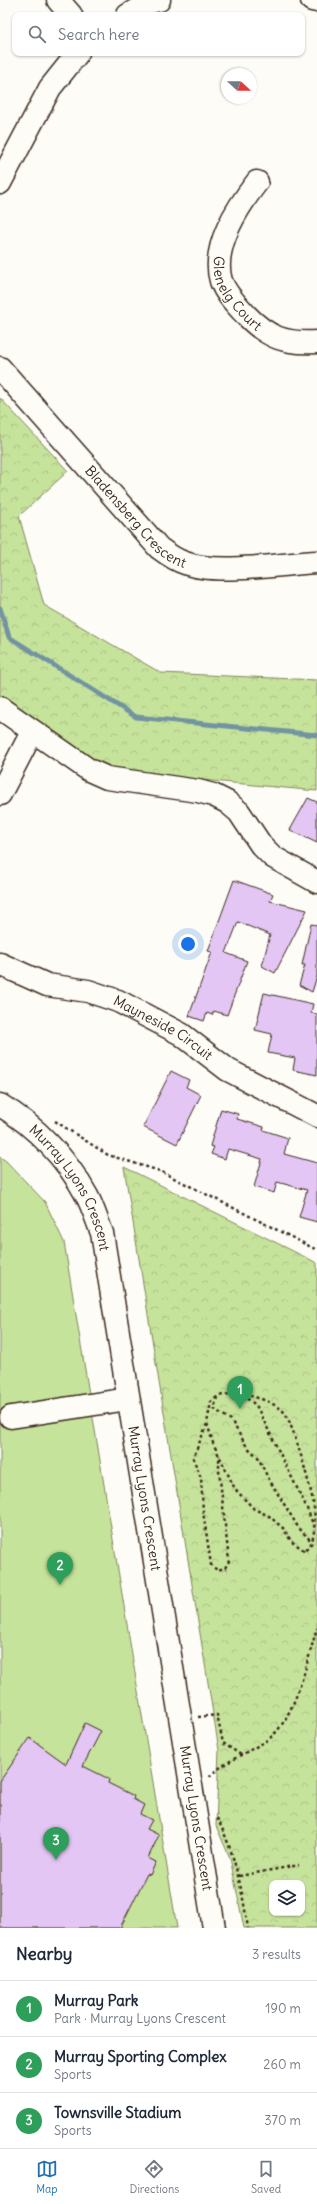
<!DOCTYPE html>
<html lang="en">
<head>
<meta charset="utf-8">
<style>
  :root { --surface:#fff; --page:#f6f6f7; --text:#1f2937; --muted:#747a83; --line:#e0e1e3; --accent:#1f6fb2 }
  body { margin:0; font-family:Delius,sans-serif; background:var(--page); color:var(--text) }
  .controls { position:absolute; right:12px; bottom:12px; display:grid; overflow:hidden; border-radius:8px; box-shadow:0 1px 3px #0004 }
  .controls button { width:36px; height:36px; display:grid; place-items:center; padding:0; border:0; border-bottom:1px solid var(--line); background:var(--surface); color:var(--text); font:20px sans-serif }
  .compass { position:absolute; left:221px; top:68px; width:36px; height:36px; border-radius:50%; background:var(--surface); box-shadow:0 1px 3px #0004; rotate:111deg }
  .you { position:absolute; left:188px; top:944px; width:14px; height:14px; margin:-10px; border:3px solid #fff; border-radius:50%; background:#1a73e8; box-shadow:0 0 0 6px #1a73e833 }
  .badge { display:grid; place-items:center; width:26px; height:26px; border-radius:50%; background:var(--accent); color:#fff; font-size:13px; font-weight:700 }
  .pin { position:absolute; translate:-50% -33px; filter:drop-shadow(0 1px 2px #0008) }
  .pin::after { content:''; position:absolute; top:21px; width:14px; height:12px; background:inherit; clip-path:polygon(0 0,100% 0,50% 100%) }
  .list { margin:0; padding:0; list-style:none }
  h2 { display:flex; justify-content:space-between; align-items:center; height:52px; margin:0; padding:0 16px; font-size:17px }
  h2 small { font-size:13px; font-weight:400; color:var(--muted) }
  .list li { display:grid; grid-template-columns:26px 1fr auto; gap:12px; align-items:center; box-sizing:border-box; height:56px; padding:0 16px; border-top:1px solid var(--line) }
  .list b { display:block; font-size:15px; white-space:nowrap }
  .list p { margin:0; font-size:13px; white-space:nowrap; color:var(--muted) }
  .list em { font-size:13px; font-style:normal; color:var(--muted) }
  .icon { flex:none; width:22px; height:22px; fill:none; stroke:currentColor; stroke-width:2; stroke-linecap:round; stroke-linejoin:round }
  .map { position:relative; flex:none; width:317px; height:1928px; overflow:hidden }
  .search { position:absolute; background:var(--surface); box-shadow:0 1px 3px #0004; left:12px; right:12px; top:12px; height:44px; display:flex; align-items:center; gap:10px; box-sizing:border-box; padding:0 14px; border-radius:8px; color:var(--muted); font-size:15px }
  .sheet { height:220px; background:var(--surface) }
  nav { display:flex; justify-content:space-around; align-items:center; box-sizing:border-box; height:56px; border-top:1px solid var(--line); background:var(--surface); font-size:11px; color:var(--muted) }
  nav a { display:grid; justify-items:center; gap:2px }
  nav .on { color:var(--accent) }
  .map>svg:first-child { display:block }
</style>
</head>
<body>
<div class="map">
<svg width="317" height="1928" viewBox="0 0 317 1928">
  <defs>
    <pattern id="park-crowns" width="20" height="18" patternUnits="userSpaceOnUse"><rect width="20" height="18" fill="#c6e39b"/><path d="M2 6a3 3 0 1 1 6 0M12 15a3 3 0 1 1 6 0" fill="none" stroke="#abc385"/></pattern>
  </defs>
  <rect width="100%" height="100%" fill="#fdfcf7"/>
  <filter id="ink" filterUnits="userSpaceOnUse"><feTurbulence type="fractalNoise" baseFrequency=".025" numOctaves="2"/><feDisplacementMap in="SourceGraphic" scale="8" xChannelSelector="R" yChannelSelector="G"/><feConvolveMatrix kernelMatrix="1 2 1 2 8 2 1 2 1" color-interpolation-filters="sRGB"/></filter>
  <g filter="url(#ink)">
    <g fill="url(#park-crowns)" stroke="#80865c" fill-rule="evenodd">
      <polygon points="0,398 68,471 19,516 44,605 161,673 317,680 317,791 118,772 69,748 0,697"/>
      <path d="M124,1167L317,1263V1928H244L230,1858L216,1826L219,1750ZM272,1883H302V1913H272Z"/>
    </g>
    <polygon fill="#c6e39b" stroke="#80865c" points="0,1157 6,1161 45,1202 64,1242 177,1928 0,1928"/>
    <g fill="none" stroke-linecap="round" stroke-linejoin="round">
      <polyline stroke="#7294a1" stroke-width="5" points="0,608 9,637 136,717 317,735"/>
    </g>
    <g fill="#e3c6f4" stroke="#3b2a1e">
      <polygon points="308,798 317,802 317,843 290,830"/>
      <polygon points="234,880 273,894 270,901 307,910 275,973 262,966 270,935 238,922 226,953 247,961 227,1015 214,1011 212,1015 207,1013 204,1021 189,1016 212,952 208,951"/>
      <polygon points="311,924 317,925 317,976 312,992 299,985 305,965 302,965"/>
      <polygon points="264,993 313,1004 311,1013 317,1014 317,1075 293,1070 295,1058 268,1053 272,1034 255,1030"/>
      <polygon points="171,1071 189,1080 186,1087 201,1095 177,1144 143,1127"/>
      <polygon points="221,1109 238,1114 237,1119 264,1127 263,1130 288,1138 284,1154 317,1163 317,1222 299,1217 307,1190 277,1182 274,1193 254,1187 262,1159 228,1149 225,1159 211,1154 214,1147 210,1146"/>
      <polygon points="85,1723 101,1731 83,1766 109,1779 108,1783 134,1796 133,1799 144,1805 140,1814 152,1820 147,1829 159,1835 148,1858 156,1862 150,1875 147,1874 120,1928 0,1928 0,1781 30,1738 66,1764"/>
    </g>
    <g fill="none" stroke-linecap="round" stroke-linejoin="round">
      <defs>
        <g id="minor">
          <polyline points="58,0 71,15"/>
          <polyline points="312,0 317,1"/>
          <polyline points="128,15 150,2 159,0"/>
          <path id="s1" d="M257,182C237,208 211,247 221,281C226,295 237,305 246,315C268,338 286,344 317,342"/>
          <polyline points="0,183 50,88 78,53"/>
          <path id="s2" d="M0,368L159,548C167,554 175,560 185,563C216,575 282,564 317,562"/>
          <polyline points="0,708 89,770 107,778 198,791 213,795 227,802 239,812 261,845 273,857 317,882"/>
          <polyline points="0,794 32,732"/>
          <path id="s3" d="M0,964L47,985L88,991L118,1001L181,1034L228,1070L317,1116"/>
          <path id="s4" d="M0,1105C36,1126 67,1159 87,1196C93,1207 97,1221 102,1233L214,1928"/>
          <polyline points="11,1417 128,1399"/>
        </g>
      </defs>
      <use href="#minor" stroke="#3b2a1e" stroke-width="25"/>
      <g stroke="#3b2a1e" stroke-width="2.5" stroke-dasharray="3 3" stroke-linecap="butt">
        <polyline points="55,1121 108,1155 160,1171 317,1250"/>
        <polyline points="242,1395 256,1405 306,1506 313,1524"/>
        <path d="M217,1397L211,1402L207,1423L213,1443L235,1489L254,1509L269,1516L284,1529L291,1541L305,1551C307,1548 311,1545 312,1541C315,1532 315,1517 314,1507C312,1492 293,1421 283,1411C269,1398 234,1389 217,1397L214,1409L231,1420L247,1447L258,1457L267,1476L298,1527L312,1542"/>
        <polyline points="207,1424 193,1458 201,1478 203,1511 211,1565 217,1570 225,1568 229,1561 219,1470 219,1455"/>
        <polyline points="198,1717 217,1715 223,1743 241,1755"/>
        <path d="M210,1777C216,1766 254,1749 266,1741C295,1722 307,1661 317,1628"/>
        <path d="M217,1818C235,1853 242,1890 248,1928"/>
        <polyline points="239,1876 299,1865"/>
      </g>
      <use href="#minor" stroke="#fdfcf7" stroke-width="22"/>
    </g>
  </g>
  <g text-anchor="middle" stroke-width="3" stroke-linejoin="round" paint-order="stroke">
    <g font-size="14" fill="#3b2a1e" stroke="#fdfcf7">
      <text dy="5" stroke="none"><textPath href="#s1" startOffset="127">Glenelg Court</textPath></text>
      <text dy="5" stroke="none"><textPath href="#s2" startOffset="202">Bladensberg Crescent</textPath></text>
      <text dy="5" stroke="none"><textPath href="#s3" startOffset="177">Mayneside Circuit</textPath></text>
      <text dy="5" stroke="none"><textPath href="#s4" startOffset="112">Murray Lyons Crescent</textPath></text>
      <text dy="5" stroke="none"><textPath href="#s4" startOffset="436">Murray Lyons Crescent</textPath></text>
      <text dy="5" stroke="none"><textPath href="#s4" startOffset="760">Murray Lyons Crescent</textPath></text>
    </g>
  </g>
</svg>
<div class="controls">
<button><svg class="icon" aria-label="layers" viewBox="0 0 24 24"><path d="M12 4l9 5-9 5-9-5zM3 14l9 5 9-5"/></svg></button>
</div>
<svg class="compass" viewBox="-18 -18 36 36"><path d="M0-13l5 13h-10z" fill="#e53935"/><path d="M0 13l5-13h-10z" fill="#747a83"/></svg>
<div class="you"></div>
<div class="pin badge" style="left:240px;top:1409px;background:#2e9e5b">1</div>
<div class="pin badge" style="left:60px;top:1585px;background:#2e9e5b">2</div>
<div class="pin badge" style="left:56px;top:1860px;background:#2e9e5b">3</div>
<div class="search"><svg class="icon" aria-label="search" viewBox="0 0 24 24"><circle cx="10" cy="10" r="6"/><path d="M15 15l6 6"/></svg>Search here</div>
</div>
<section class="sheet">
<h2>Nearby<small>3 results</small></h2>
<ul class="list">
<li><span class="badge" style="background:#2e9e5b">1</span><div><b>Murray Park</b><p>Park · Murray Lyons Crescent</p></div><em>190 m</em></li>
<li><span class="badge" style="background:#2e9e5b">2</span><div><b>Murray Sporting Complex</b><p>Sports</p></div><em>260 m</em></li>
<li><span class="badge" style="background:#2e9e5b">3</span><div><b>Townsville Stadium</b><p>Sports</p></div><em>370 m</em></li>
</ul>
</section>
<nav>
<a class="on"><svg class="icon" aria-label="map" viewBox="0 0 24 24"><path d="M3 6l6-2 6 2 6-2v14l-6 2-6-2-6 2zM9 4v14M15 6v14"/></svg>Map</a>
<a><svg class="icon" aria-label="directions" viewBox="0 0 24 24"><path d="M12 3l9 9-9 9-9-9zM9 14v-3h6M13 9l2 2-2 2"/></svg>Directions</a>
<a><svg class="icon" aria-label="saved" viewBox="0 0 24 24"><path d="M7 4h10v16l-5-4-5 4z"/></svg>Saved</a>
</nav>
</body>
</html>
